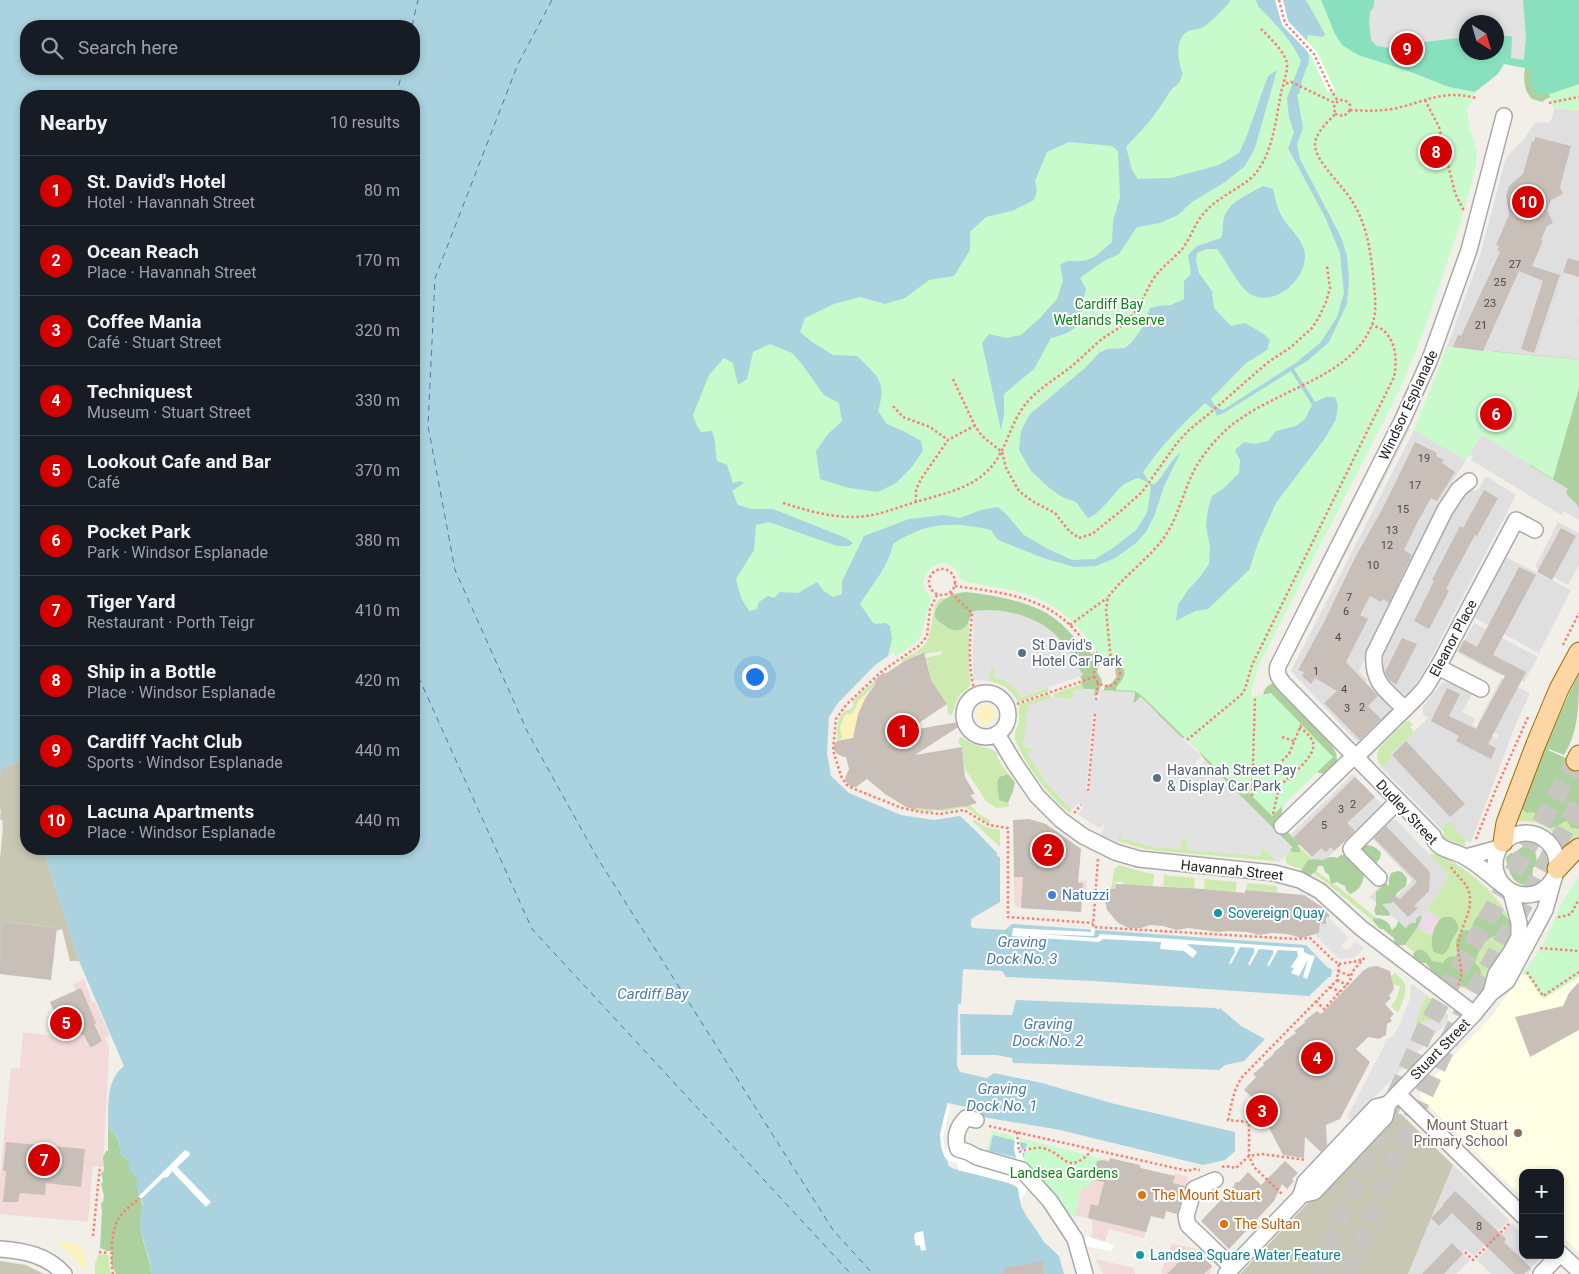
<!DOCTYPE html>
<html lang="en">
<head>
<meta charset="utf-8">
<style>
  :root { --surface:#171b24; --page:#242831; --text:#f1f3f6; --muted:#9ea1a6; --line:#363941; --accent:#d40000 }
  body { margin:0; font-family:Roboto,sans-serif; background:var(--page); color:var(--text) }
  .controls { position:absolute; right:15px; bottom:15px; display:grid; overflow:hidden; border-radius:10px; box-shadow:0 2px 8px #0003 }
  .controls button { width:45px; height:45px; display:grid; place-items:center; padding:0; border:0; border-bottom:1px solid var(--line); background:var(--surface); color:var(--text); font:25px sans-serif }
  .compass { position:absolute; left:1459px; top:15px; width:45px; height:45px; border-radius:50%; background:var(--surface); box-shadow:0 2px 8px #0003; rotate:143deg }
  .you { position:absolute; left:754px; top:676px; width:18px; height:18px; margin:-12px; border:4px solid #fff; border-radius:50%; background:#1a73e8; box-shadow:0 0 0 8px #1a73e833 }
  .badge { display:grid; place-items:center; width:32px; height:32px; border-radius:50%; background:var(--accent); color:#fff; font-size:16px; font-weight:700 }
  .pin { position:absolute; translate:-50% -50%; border:2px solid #fff; box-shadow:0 1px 5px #0006 }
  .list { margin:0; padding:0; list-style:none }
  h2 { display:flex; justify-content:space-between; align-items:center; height:65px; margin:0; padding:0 20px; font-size:21px }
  h2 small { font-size:16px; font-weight:400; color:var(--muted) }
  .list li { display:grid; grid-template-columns:32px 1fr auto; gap:15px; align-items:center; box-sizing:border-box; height:70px; padding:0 20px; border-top:1px solid var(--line) }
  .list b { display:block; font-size:19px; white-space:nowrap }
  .list p { margin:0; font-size:16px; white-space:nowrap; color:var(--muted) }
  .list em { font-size:16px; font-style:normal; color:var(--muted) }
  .icon { flex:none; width:28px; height:28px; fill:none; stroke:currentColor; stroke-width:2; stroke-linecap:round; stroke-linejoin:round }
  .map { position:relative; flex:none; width:1579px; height:1274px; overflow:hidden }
  .search { position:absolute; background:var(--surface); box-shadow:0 2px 8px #0003; left:20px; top:20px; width:400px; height:55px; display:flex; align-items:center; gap:12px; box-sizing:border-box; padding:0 18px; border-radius:20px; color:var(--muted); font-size:19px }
  .panel { position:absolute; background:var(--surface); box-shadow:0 2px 8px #0003; left:20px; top:90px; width:400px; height:765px; border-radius:20px }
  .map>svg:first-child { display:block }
</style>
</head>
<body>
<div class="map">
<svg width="1579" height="1274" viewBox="0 0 1579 1274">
  <rect width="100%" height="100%" fill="#f2efe9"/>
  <g fill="#e0dfdf">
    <polygon points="1554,108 1579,111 1579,360 1447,347 1480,256 1505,161 1512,151 1524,139 1534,124 1541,122 1549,123 1551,119 1552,119"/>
    <polygon points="1414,430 1466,460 1452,482 1455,485 1400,587 1359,671 1367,680 1366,682 1392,709 1357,742 1291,671"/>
    <polygon points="1481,434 1579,495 1579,520 1564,511 1561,515 1471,460 1473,457 1470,455"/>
    <polygon points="1486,476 1516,495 1424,671 1409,695 1406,695 1400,692 1383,673 1383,651 1463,492 1478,490"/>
    <polygon points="1558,522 1579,533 1579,565 1568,585 1535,567"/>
    <polygon points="1506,557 1571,590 1539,653 1475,618"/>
    <polygon points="1474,623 1538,657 1524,682 1508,674 1500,675 1458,653"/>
    <polygon points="1501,678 1530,693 1516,724 1471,842 1468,842 1451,824 1446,823 1441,829 1382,768 1391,758 1389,756 1428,718 1423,714 1423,707 1441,684 1444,682 1453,683 1471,693 1472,694 1462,712 1475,719 1472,725 1497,738 1499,735 1478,723"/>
    <polygon points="1353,774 1382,805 1320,865 1290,835"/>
    <polygon points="1391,820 1396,820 1430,855 1446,872 1448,878 1413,933 1369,897 1383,883 1397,896 1411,882 1411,879 1371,837"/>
    <polygon points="1453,1165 1509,1220 1474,1256 1466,1249 1462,1252 1470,1260 1456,1274 1408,1274"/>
    <polygon points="1512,1223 1523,1235 1523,1255 1538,1255 1538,1260 1531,1268 1532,1270 1528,1274 1491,1274 1477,1260"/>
  </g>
  <g fill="#f2dad9">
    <polygon points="1014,877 1087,881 1086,896 1082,899 1081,912 1020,908 1021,907 1017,907 1014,903"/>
    <polygon points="84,979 92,1002 95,1002 110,1035 105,1038 109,1046 109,1054 103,1166 93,1166 88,1222 0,1214 0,1177 11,1068 20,1068 23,1032 54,1036 55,1026 60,1025 50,1002 59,998 80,999 73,984"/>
    <polygon points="1104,1159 1174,1176 1175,1173 1188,1177 1178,1214 1167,1211 1164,1219 1151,1216 1144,1238 1109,1229 1105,1242 1091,1237 1093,1225 1091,1219 1075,1215 1081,1188 1092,1179 1098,1181"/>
    <polygon points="1172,1244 1194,1248 1212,1266 1210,1274 1163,1274 1161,1272"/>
    <polygon points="1096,1259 1134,1268 1135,1274 1103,1274"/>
  </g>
  <polygon fill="#ebdbe8" points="1427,911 1441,918 1442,920 1434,934 1431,935 1417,928"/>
  <polygon fill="#ffffe5" points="1522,974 1527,975 1543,999 1579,977 1579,1252 1560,1234 1560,1173 1523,1173 1523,1198 1420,1097 1421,1090 1490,1018"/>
  <g fill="#c7c7b4">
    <polygon points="26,758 26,849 44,849 44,852 79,961 70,961 62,929 57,931 57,928 5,922 0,959 0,859 3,826 2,820 0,819 1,810 0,809 0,775 2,769 5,767"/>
    <polygon points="1397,1114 1401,1114 1453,1165 1408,1274 1240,1274 1374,1134 1393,1115"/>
    <polygon points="0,1261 26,1265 44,1274 0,1274"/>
  </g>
  <g fill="#cdebb0">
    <path d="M942,598L947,599L940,603L939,621L944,627L966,625L969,619V675L970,677C972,690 964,689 958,698C955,703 954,709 952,715L951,716L948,714L947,704L933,683L932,684L926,658L942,654V651L924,654V652L915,654L916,656L903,662L901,660C908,656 919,652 924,645C935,632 929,613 939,599Z"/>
    <path d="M991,667L995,668L994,676C1006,680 1016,686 1021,697L1048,688L1049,691L1018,702C1011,689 1003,684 989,681Z"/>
    <path d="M878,678L874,681L876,683C871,689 861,698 858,703C856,707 854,710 852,714L845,715L840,727L842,737L841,739L837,741C837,732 836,717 845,711C848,710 851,709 853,707V700Z"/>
    <polygon points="1081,684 1085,689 1074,689 1073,699 1072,699 1054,697 1053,694"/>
    <path d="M1050,694L1052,698L1037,703L1023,746L1035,749L1028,753L1045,781L1072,810L1070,813C1046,794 1027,767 1015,739V733L1019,722V705Z"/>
    <path d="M1408,720L1413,725L1410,727L1414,732L1390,755L1391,758L1382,768C1377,761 1375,755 1380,747Z"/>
    <path d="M960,737H962C974,749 990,745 998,754L997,757L1008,774L1004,775L999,777L997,783L999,800L1008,803L1009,805L1008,807L996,808L986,801L965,769L962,747L958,742Z"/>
    <path d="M964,805L965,807L970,805L979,814L990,820V822L988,824C980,818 973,811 964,807L945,811L934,810L932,812L916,810L917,808L938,810Z"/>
    <path d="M1522,806L1527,813L1533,811L1554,828L1562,822L1567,821L1571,828L1579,829V838L1563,848C1555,827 1537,820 1516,821Z"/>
    <polygon points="974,820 988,828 1000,830 1000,847 972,821"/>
    <polygon points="1446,823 1451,823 1466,840 1465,845 1466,846 1445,839 1443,836 1444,832 1441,829"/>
    <polygon points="1121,831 1123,831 1121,838 1155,847 1181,849 1182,839 1188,840 1187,849 1260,856 1261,847 1274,858 1274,861 1159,851 1141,848 1117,841"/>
    <path d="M1300,848L1312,859L1308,860L1316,871L1341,889L1406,942L1417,928L1431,935L1434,934L1442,920L1441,918L1427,911L1448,878L1446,872L1430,855L1431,853C1455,857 1508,899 1510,925C1511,939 1488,980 1475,987C1469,990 1463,989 1457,986L1405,945H1403L1394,938L1323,880L1312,873L1287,864L1285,859L1286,858L1285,856L1290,850L1292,852H1300Z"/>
    <polygon points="1119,865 1139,871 1154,874 1153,886 1123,885 1123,882 1116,882 1115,889 1111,889 1114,869"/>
    <polygon points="1164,875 1195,878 1194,889 1163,886"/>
    <polygon points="1205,879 1237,882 1236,892 1204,889"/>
    <polygon points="1247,883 1277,886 1277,892 1246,890"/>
    <path d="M1395,973C1412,985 1405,996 1398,1013L1391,1006L1396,1000L1400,986L1393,985L1391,976Z"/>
    <polygon points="1426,995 1444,1008 1448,1016 1414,1025"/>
    <polygon points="99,1254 109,1255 109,1266 111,1274 95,1274 95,1263"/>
  </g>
  <g fill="#add19e">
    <path d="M1523,60L1579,69V87L1546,99L1542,102L1532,99C1524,91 1523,79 1525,68L1522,67Z"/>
    <path d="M1492,351L1579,360V508C1576,501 1569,499 1566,492L1568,489L1530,465Z"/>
    <path d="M966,592C992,595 1029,601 1051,616C1067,626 1078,644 1093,655L1096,653V651L1099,647H1108L1188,737L1183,738L1176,737L1156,712L1141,697L1134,703L1133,702L1135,693L1104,692V688L1107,685L1111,684L1116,677L1115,665L1104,662L1099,665L1097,672L1102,680L1099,692L1095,696H1090L1081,684L1082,681C1079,674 1078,666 1075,659C1072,654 1067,648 1063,644C1039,615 1009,609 973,611C971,615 969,622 966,626C956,636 942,626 935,617C934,602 952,593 966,592Z"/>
    <path d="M1579,674C1579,703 1579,731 1564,755L1549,749L1548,750L1579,764V829L1571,828L1567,821C1562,822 1560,825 1555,827C1546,831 1539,817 1533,812L1527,813L1523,810L1522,806C1539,761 1557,717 1579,674Z"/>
    <path d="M1271,684H1276L1314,721C1317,734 1342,748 1336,763C1334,767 1328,771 1324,774L1316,772L1262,699C1264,692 1264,687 1271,684Z"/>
    <path d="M1204,748L1283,803C1279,824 1285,830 1299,844L1298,846L1300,848V852H1292L1290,850L1292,847L1271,828L1205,760L1199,752Z"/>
    <polygon points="1008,774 1015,782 1013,791 1008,803 999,800 997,783 999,777"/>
    <path d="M1526,844C1535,849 1538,855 1536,865L1533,868L1532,881C1529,883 1525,885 1521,884C1512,883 1506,864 1506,857L1511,853H1514Z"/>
    <path d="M1365,845C1372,845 1378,848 1381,853L1380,858L1375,865L1365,866C1365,878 1362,890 1350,894L1346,890L1345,886L1337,882L1331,884L1329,875L1325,872L1323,866H1318L1317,870L1307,878L1303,876L1301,871L1308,860L1313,859L1323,860C1327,857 1332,856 1337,858L1341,855L1359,852L1362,847Z"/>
    <polygon points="1398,871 1402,872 1407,878 1406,886 1397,893 1392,903 1382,904 1389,912 1390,916 1376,915 1374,911 1376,905 1376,892 1386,883 1389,886 1389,878 1391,873"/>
    <path d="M1491,911C1502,911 1505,915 1511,923C1510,926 1509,932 1507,934C1504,936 1499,935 1495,936C1483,939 1478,952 1475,963C1477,965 1479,967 1480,969C1484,977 1475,987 1468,987C1463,987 1464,985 1459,986C1454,986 1453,989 1447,987L1445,980L1434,974L1426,963H1419L1414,959L1413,954C1422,944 1427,953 1432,961L1443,963C1446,957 1451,955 1458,957C1456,943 1453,941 1464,930L1471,931L1474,921L1478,916L1481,917Z"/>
    <path d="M1419,916H1422C1420,926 1411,936 1405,945C1399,946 1394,945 1394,938L1383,929H1380L1373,921L1374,918C1383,918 1389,921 1392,930L1397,925L1398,921L1406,928C1410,924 1411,922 1416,923V919Z"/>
    <path d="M1443,917H1452C1464,929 1456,931 1451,942C1449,948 1448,951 1442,955L1434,952C1429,942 1433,924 1443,917Z"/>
    <path d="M108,1128C117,1135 121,1142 120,1154L129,1161L134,1173L137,1177L139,1195L143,1207C134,1229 150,1252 151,1274H116L111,1263L112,1251H107L100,1248L102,1211L101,1203L103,1202L104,1196L101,1184L103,1181L101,1173L104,1171L103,1157L106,1151H108Z"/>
  </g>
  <g fill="#fff1ba">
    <polygon points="870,690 858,714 853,735 848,739 841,739 842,737 840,727 845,715 852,714 857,708 858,701"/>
    <circle cx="986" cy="714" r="9"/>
    <path d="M64,1242C81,1242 88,1254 86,1271L72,1254L57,1243Z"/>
  </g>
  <g fill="#c8facc">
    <path d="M1037,0H1321L1335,34L1408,71L1449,87L1475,92L1467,111L1470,130L1477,151L1475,171L1458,230L1424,331L1401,387L1260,663L1252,687L1251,697L1271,693L1333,757L1272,816L1248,792L1244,795L1142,696L1135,691L1116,690C1117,684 1123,681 1124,675C1126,663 1112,654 1101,657C1075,620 1056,601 1011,590C994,586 977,585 961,580C952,545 905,573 932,598C918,631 933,636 896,656L893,652L888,656L849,639L764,664L593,244Z"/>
    <polygon points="1579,84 1579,111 1553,107 1549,94"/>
    <polygon points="1447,347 1579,360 1579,388 1553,479 1482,434 1466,460 1414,430"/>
    <polygon points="1579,875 1579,977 1543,999 1527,975 1522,974 1542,947 1562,902"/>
    <polygon points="992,1131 1104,1159 1098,1181 1092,1179 1089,1187 1084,1186 1081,1188 1075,1217 1067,1212 1057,1197 1024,1166 1024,1162 986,1153"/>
  </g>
  <path fill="#88e0be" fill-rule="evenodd" d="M1321,0H1579V84L1549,94H1539L1533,89L1530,69L1504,64L1498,74L1475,92L1449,87L1408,71L1358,55L1342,45L1335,34ZM1466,22H1496V52H1466Z"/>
  <g fill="#e2e2e2" fill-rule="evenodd">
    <polygon points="1374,0 1523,0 1526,37 1524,60 1511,58 1512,37 1511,36 1497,35 1496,22 1466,22 1466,37 1425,42 1390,48 1377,46 1371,40 1369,22 1370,12 1374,6"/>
    <polygon points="1579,271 1579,318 1575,318 1573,320 1574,323 1579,325 1579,357 1566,353 1564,354 1561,357 1537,354 1564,274 1576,278"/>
    <polygon points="1406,427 1410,429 1394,460 1296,651 1293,649"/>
    <polygon points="990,610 1003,611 1017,614 1042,624 1055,634 1066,647 1083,675 1021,697 1019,692 1009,683 994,676 995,668 993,667 991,667 989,681 973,680 973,611"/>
    <path d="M1074,689H1095L1094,700H1099L1100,690L1135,692L1133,702L1135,703L1140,697L1201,756L1195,763L1198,767L1205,760L1292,847L1282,860H1280V862L1274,861V858L1262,848L1260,856L1187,850L1188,840H1182L1181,849L1155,847L1121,838L1124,829L1118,838V845L1097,835L1101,834L1106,820L1100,829L1078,814L1084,807L1079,803L1072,810L1045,781L1027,753L1034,750L1035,748L1023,746L1028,705L1054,697L1072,699L1073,698ZM1093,714H1096L1089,792L1086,791Z"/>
    <polygon points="1328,917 1349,938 1341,945 1344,949 1349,949 1356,942 1364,948 1359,954 1352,958 1340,959 1336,956 1315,935 1319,933 1320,925 1322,923 1326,924"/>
    <polygon points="1411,984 1421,990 1426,995 1415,1024 1448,1016 1448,1021 1351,1121 1347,1117 1383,1048 1385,1041 1394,1035 1400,1024 1410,999"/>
  </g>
  <g fill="#aad3df" fill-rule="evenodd">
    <path d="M0,0H1230L1229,3C1222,10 1211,23 1203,27C1199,30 1192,29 1188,31C1174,40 1178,62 1183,74L1179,83L1171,90L1162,104L1149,122L1126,147L1132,170L1138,179L1171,178L1219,165L1239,153L1246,138L1268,76L1277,70L1255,148L1245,166L1225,182L1192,202L1178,215L1160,223L1137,227L1119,254L1102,262L1080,278L1086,289C1078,318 1087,330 1051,338L1034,369L1004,394V414L1001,430L982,343L989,334L1006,338L1021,335L1040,318L1057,299L1063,280L1060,265C1070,259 1070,262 1080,261C1093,261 1103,250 1112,242L1113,221L1120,197L1118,151L1112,146L1069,142L1047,152L1035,181L1037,191L1034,200L1012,211L986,217L970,232V250L954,276L929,280L905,298L885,304L860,297L834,304L805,318L800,332L812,342L833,355L857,356C878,377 887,381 878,411L887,424L905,432L921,441L923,451L911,468L896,483L878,492L849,488L820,479L816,451L828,434L842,421L839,403L824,395L801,363L792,353L770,344L753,352L747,379L738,385L733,363L724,358L709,375L693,415L696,424L701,432L712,431C716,441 715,450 717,461L727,465L733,483L740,481L744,483L732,491L738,505L752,509H773L846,538L853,543L849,546H837L769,522L756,525L754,550L736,579C739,591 741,602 750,611L757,609L759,602L768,596L774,598L780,592L798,593L817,582L824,591L833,597L842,594V581L864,536L909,519L944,515L960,518L981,510L998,507L1007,515L1024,535L1048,549L1072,560L1095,559L1113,548L1136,530L1147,513L1151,488L1149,484L1151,483L1154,485C1165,475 1169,461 1181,452L1164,486L1155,514L1146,532L1136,543L1115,558L1096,566L1075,567L1046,559L998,540L991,530C954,521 925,522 893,544C889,566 872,585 860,604L873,623L877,624L885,623L890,626L892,639L888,656L874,666L838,703L829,717L827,753L831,776L849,793L901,815L934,820L960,816L976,831L997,853V856L1000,857V902L971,919V926L973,928L1005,930L1012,924L1306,945L1328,968L1332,969L1331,977H1329L1309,996L1093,981L1006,977L1002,971L964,969L963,970L961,1004H958L957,1066L960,1072L987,1078L994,1073L1042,1083L1111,1103L1235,1132V1151L1225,1160L1203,1165L1060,1130L983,1117L979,1110L948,1103C942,1124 936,1138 947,1159C948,1161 947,1164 949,1166C953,1172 1005,1177 1018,1188L1021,1206L1027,1217L1035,1228L1044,1242L1059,1256L1064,1274H151C151,1257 141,1240 140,1222C139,1211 148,1205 138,1196L139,1192L136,1186C139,1178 136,1175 129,1171V1161L120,1154C121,1142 117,1135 108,1128C109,1106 105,1081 124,1066L79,961L44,852V849H414V96H26V758L5,767L2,769L0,775ZM26,26H414V69H26Z"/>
    <path d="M1256,0H1306L1325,34L1323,37L1308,35L1305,47C1313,61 1307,64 1303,78C1301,83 1301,88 1299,94H1297L1303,128L1297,144L1300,159L1341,237L1347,256L1349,279L1347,304L1329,342L1306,362L1294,369L1315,402L1326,397H1335L1338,405L1336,419L1326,437L1276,503L1258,543L1249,570L1208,609L1195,611L1176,621L1178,605L1188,590L1200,577L1209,564L1210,547L1206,526L1208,509L1212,496L1224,488L1239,473L1240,460L1235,450L1244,442L1254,444L1268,441L1276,431L1296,426L1305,419L1312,405L1291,371L1224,413L1217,416L1215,411L1205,403C1182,424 1161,446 1143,472L1148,481L1147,482L1138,478C1133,480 1127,482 1123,485C1114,493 1098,516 1088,518L1076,502L1062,497L1048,487L1031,471L1019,450L1021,431L1030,414L1085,368L1099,353L1107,349L1125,348L1133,341L1144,325L1150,308L1158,306L1171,305L1184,299V281L1191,274L1188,255L1197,246L1221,238C1224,230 1222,225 1224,218C1228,202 1249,194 1263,186L1273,189C1275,198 1277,209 1283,218C1289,229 1300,236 1304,249C1311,274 1279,306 1254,296C1240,291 1227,261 1217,249H1206L1197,253L1196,260L1199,273L1212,291L1214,308L1231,326L1245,323L1264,334L1270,340L1267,350L1246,363L1211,399C1214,405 1216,408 1223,410L1297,362L1321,342L1337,317L1344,293L1340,253L1325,217L1288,148L1294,133L1289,117L1287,98L1301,61C1292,40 1274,22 1258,6Z"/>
    <polygon points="1016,1000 1216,1008 1218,1010 1220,1008 1241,1026 1265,1039 1244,1061 1225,1065 1219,1070 1013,1063 1012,1058 996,1055 961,1055 960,1014 1012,1015"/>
    <polygon points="993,1135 1027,1144 1023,1159 989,1151"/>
  </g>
  <g fill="#fff">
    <polygon points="1275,0 1283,0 1288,21 1317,52 1335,90 1328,93 1311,55 1282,25"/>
    <polygon points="1013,928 1091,932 1091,929 1095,929 1094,936 1040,934 1097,938 1100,934 1304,948 1304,952 1310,955 1315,956 1307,979 1303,977 1308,959 1299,976 1291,973 1294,968 1291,967 1298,956 1297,951 1278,950 1269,966 1267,965 1273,954 1273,950 1259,949 1250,965 1248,964 1254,953 1254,948 1240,947 1231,964 1229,963 1235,952 1234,947 1187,944 1197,952 1193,958 1184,951 1160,949 1161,942 1103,939 1099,942 1012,936"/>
    <polygon points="948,1102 950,1108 943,1137 945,1150 966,1155 1015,1173 1031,1186 1020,1200 1018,1188 1013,1184 958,1170 958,1163 947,1160 944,1156 941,1146 940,1134"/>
    <polygon points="1015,1137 1019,1138 1021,1150 1028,1148 1029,1151 1022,1153 1024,1162 1017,1161 1014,1149"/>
    <polygon points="185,1150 189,1152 190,1155 177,1167 211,1202 206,1207 172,1171 168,1177 163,1178 141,1199 138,1197"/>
    <polygon points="923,1231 926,1250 921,1251 920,1245 916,1246 914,1237 915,1233"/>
    <polygon points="1086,1236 1114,1245 1112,1251 1083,1246"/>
  </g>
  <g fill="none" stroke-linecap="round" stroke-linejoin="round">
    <g stroke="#4a7aab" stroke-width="1" stroke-dasharray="6 5" stroke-linecap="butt">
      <polyline points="552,0 518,64 435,278 428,426 455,570 528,733 598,859 833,1230 873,1274"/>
      <polyline points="412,26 418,0"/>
      <polyline points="396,96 403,69"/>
      <polyline points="414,667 532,929 851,1274"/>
    </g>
  </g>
  <g fill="#c7bfb8">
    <polygon points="1535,137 1571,146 1560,187 1563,194 1551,200 1547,210 1553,223 1547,226 1541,240 1543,241 1532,266 1560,275 1534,353 1521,349 1543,281 1519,271 1483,351 1453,347 1458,335 1461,336 1500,252 1497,250 1499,246 1496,245 1509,215 1506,195 1509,186 1523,174 1532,141 1534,142"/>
    <polygon points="1568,258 1579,261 1579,277 1563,272"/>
    <polygon points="1415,442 1437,453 1436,456 1444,460 1442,463 1455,472 1437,501 1431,498 1417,523 1404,550 1412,555 1389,603 1383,599 1381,602 1370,596 1360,615 1368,619 1346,662 1378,696 1368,706 1381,719 1360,740 1324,703 1337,691 1315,678 1311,684 1302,676 1304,672 1298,670 1324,622 1355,558 1385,504"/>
    <polygon points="1484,490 1498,498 1477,536 1475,535 1446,589 1449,591 1429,629 1414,621 1434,581 1432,580 1460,526 1463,528"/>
    <polygon points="1561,528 1576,536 1552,580 1537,572"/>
    <polygon points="1519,567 1536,575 1493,655 1526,672 1488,744 1496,748 1491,759 1456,741 1459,736 1431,721 1447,688 1460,694 1449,716 1476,729 1505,676 1458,651 1464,640 1477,647"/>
    <polygon points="1402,638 1417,644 1396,685 1389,680 1385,672"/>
    <polygon points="924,652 931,680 947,704 907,731 969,720 915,755 962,747 965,777 975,794 970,795 977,803 964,807 964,806 938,810 916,808 916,810 906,807 885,794 867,779 856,787 851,787 846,782 845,778 849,769 846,757 843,757 836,753 834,749 834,745 837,741 853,738 858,714 866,697 876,683 874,681 884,672 885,674 903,662"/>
    <polygon points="1406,741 1465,804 1450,817 1392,755"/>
    <polygon points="1355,777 1375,797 1347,823 1355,831 1345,841 1334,851 1331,847 1326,852 1321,848 1312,857 1293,838"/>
    <polygon points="1029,819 1046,824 1081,849 1078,883 1083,883 1081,912 1021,908 1023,877 1014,877 1013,820"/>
    <polygon points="1386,826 1430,872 1429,891 1414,906 1418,908 1408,917 1385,893 1386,892 1400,899 1417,882 1374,838"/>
    <polygon points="1116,884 1203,889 1245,893 1245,890 1304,895 1322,907 1330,916 1326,918 1326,924 1320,923 1319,933 1301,938 1287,934 1271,933 1259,935 1247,932 1229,931 1218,932 1188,928 1177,930 1163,926 1150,925 1141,928 1129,928 1118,923 1107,910 1105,901 1106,889 1115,889"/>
    <polygon points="4,922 57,928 51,980 0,974 0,959"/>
    <polygon points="1377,966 1390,971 1394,989 1389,996 1391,998 1385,1004 1394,1014 1390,1018 1392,1021 1387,1024 1386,1035 1379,1039 1368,1037 1356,1049 1370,1062 1340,1119 1326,1125 1327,1145 1321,1152 1305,1137 1304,1158 1283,1155 1267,1124 1255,1111 1255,1100 1244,1090 1256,1077 1253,1074 1264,1065 1263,1063 1274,1054 1273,1053 1285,1043 1283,1042 1296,1033 1294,1031 1306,1022 1304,1021 1317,1011 1321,1014 1363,971 1369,967"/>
    <polygon points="1579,982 1579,1030 1530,1057 1515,1017 1563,1006 1569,993"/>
    <polygon points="81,988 96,1023 94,1024 102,1041 92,1047 90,1047 84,1035 55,1032 56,1016 50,1002"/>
    <polygon points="6,1142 85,1149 81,1187 46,1183 45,1195 20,1193 18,1202 3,1202 6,1171 3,1171"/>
    <polygon points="1110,1158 1140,1165 1140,1168 1175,1176 1173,1183 1185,1186 1177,1214 1166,1211 1164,1219 1151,1216 1146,1232 1088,1218 1091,1204 1098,1206 1104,1182 1089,1179 1095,1169 1097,1161 1103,1160 1109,1162"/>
    <polygon points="1285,1161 1298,1173 1292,1179 1294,1181 1287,1189 1282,1184 1274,1201 1229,1249 1201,1221 1233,1187 1236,1182 1239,1182 1248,1172 1261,1185"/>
    <polygon points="1455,1191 1506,1239 1504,1242 1531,1268 1524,1274 1515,1274 1452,1213 1439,1226 1431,1218 1444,1205 1443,1204"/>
    <polygon points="1452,1243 1463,1254 1453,1264 1444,1274 1422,1274"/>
    <polygon points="1191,1250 1199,1257 1201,1255 1212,1266 1204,1274 1167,1274"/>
    <polygon points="1042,1261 1044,1274 1003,1274 1003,1268"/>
  </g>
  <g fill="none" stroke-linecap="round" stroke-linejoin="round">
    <g stroke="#c8c6c1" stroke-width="19" stroke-dasharray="19 9" stroke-linecap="butt">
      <polyline points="1316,1274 1426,1028 1576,761"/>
      <polyline points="1349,1274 1399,1147 1455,1028 1579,804"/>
    </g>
    <defs>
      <g id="minor">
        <polyline points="1438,667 1481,689"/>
        <circle cx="986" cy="715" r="22"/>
        <path d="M1405,709C1386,690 1372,684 1374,654L1445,510L1459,489L1469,481"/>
        <polyline points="997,734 1015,764 1037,796 1061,820 1083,836 1115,852 1139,859 1274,873 1300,880 1320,891 1361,928 1474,1014"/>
        <polyline points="1282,826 1347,763 1362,751 1416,698 1425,688 1438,667 1516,520 1535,530"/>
        <circle cx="1526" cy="864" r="31"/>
        <polyline points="1466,857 1499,848"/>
        <polyline points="1379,878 1352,851 1351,849 1353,846 1398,801"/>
        <path d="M1504,886C1491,877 1479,864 1465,857C1454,850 1437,851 1433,836L1284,684C1279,678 1276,674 1278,666L1403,419L1430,359L1469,250L1504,116"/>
        <polyline points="1491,993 1496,974 1511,952 1519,937 1519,923 1511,892"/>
        <polyline points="1398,1094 1523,1216"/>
        <path d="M976,1120L966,1118C957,1127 954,1137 958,1149L968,1152L977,1157L1022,1170L1050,1201L1075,1239L1085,1274"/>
        <polyline points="1215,1180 1194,1189 1186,1216 1188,1225 1232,1267"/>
        <polyline points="1301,1195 1314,1192 1385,1117 1388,1104 1474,1014 1491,993 1507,981 1545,910 1554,878"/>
        <path d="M0,1249C25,1251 47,1255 64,1274"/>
        <polyline points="1560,1253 1579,1271"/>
        <polyline points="1226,1274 1299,1198 1301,1195 1305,1182 1376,1107 1388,1104"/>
        <polyline points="1541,1274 1559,1255"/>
      </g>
      <g id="major">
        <polyline points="1576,761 1579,755"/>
        <polyline points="1503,842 1506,823 1536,744 1559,689 1579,652"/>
        <polyline points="1557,869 1571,854 1579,848"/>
      </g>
    </defs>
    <use href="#minor" stroke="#a9a9a9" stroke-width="18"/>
    <use href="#major" stroke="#a06b00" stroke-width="21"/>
    <g stroke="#fa8072" stroke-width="2.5" stroke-dasharray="2.5 2.5" stroke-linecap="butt">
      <polyline points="1279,0 1285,23 1314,54 1332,92 1338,101"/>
      <path d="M1261,29C1270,38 1289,55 1287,68C1287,74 1284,78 1284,84"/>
      <polyline points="1425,100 1439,127 1455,193 1464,211"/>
      <polyline points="1549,103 1579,97"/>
      <path d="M1350,110C1365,111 1378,111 1393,109C1425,102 1443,89 1476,98"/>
      <polyline points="1335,114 1343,116 1348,113 1350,110"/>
      <polyline points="953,379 975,426 982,436 1002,452 1006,468 1019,491 1032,501 1055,513 1069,531 1079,538 1092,534 1122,510 1142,492 1177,443 1189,430 1210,413 1267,363 1291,347 1312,328 1319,317 1326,302 1330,288 1327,266"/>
      <polyline points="893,406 903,417 930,427 948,440"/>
      <polyline points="916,502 916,490 921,479 948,440 974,426"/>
      <path d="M783,503C812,512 842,521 872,515C889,512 906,504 923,500C943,494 962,490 979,478C1010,456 1006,422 1032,397C1044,385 1060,376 1073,365C1083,357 1092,347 1102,339C1111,332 1120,329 1129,319C1141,307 1145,292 1154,278C1162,266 1174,259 1183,248C1191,237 1195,223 1204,213C1217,198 1235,191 1250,179C1273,159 1276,117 1282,88L1284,84L1291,82L1335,103"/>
      <circle cx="942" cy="582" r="13"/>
      <path d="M955,586C996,592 1040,595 1071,626C1082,637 1091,650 1100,663"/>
      <path d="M951,593L972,613C970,639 967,670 976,695"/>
      <polyline points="937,595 930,609 927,636 920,645 881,672 846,705 836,719 833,750 841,776 847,785 852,788 902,808 920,812 940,814 964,810 989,825 1008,828 1008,917 1093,923"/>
      <polyline points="1070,625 1107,598"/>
      <polyline points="1563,645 1579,613"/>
      <circle cx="1107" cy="673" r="13"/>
      <path d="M1111,661L1106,610L1108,597C1124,576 1147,560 1163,539C1179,517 1183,490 1196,467C1204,453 1215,440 1227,429C1241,417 1258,407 1275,399C1311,380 1355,366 1372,325C1377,312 1375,298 1374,284C1371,255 1368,226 1352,201C1344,187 1315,161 1315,145C1315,133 1328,122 1335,114L1334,107C1337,98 1345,98 1350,105V110"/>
      <polyline points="1096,700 1098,682"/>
      <polyline points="1017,704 1094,677"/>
      <polyline points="1282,737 1294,741"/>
      <path d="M1187,740L1241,695L1245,689L1252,665L1394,377C1397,362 1397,343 1384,331C1381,328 1376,327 1372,325"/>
      <polyline points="1282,761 1289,754 1301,725"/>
      <polyline points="1088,791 1095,713"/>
      <polyline points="1252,796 1255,697"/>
      <polyline points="1074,813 1081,805"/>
      <path d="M1273,814L1280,783L1286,781C1294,772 1317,755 1313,742C1311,736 1304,731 1300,727"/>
      <polyline points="1476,839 1496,789 1529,715"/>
      <path d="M1098,859L1093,927L1296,939L1310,938L1333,960L1339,964L1337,980L1244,1075C1233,1088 1232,1104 1228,1120L1249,1122V1156L1254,1167L1283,1195"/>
      <path d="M1451,867C1456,876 1466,881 1469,892C1474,912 1459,928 1458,946C1458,959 1465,973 1458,985"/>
      <polyline points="1558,917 1561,917 1571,914 1579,899"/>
      <polyline points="1540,948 1579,951"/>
      <polyline points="1339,964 1358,961 1362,959"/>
      <polyline points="1338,971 1351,976"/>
      <polyline points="1527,972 1543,996 1579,972"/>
      <polyline points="1337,980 1347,985"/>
      <polyline points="1330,987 1340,992"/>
      <polyline points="1316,1001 1324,1009 1350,981 1352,972 1366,956"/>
      <polyline points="989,1126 1188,1171 1194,1169 1200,1170"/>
      <polyline points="1017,1132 1019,1152"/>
      <path d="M1019,1152C1026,1150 1034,1147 1042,1148C1065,1152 1066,1179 1093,1149"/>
      <polyline points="1222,1167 1226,1166 1236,1168 1249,1156 1262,1154 1306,1160"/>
      <polyline points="93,1236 100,1166"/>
      <polyline points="99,1252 108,1253"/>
      <polyline points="1465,1252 1473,1260 1510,1223"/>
      <path d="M113,1274C110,1261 111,1229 119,1218C124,1210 133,1204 140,1198"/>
    </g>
    <use href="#minor" stroke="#fff" stroke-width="15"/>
    <use href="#major" stroke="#fcd6a4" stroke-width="19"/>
  </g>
  <g fill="#5c6f8a" stroke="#fff" stroke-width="2">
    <circle cx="1022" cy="653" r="5"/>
    <circle cx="1157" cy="778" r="5"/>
  </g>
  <circle fill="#3f7fe0" stroke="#fff" stroke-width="2" cx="1052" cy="895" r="5"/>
  <g fill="#0f9aa8" stroke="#fff" stroke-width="2">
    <circle cx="1218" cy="913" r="5"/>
    <circle cx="1140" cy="1255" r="5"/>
  </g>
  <circle fill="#8d6e63" stroke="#fff" stroke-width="2" cx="1518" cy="1133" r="5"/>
  <g fill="#e8710a" stroke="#fff" stroke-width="2">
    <circle cx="1142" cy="1195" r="5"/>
    <circle cx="1224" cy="1224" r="5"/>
  </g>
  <g text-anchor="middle" stroke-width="4" stroke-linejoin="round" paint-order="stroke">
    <g font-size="11" fill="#4b4948">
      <text x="1515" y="268">27</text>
      <text x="1500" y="286">25</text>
      <text x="1490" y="307">23</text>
      <text x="1481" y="329">21</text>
      <text x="1424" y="462">19</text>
      <text x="1415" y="489">17</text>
      <text x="1403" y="513">15</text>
      <text x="1392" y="534">13</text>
      <text x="1387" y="549">12</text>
      <text x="1373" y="569">10</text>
      <text x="1349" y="601">7</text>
      <text x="1346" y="615">6</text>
      <text x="1338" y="641">4</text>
      <text x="1316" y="675">1</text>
      <text x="1344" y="693">4</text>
      <text x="1362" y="711">2</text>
      <text x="1347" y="712">3</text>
      <text x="1353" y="808">2</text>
      <text x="1341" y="813">3</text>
      <text x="1324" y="829">5</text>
      <text x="1479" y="1230">8</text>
    </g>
    <g font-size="14" fill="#0c8416" stroke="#fff">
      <text x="1109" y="309">Cardiff Bay<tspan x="1109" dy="16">Wetlands Reserve</tspan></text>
      <text x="1064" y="1178">Landsea Gardens</text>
    </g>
    <g font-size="14" fill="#222" stroke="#fff">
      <text transform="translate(1408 405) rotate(-65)" y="5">Windsor Esplanade</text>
      <text transform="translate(1453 638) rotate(-62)" y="5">Eleanor Place</text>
      <text transform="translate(1407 812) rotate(47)" y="5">Dudley Street</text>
      <text transform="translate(1232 870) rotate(6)" y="5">Havannah Street</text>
      <text transform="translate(1440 1049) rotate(-46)" y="5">Stuart Street</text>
    </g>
    <g font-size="14" fill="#4e5e75" stroke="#fff" text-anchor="start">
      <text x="1032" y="650">St David's<tspan x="1032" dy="16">Hotel Car Park</tspan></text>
      <text x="1167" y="775">Havannah Street Pay<tspan x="1167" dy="16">&amp; Display Car Park</tspan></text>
    </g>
    <g font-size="14" fill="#366cbe" stroke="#fff" text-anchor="start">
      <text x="1062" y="900">Natuzzi</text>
    </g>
    <g font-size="14" fill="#0d838f" stroke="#fff" text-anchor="start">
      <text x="1228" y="918">Sovereign Quay</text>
      <text x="1150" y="1260">Landsea Square Water Feature</text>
    </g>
    <g font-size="14" fill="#785e54" stroke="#fff" text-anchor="end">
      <text x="1508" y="1130">Mount Stuart<tspan x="1508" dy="16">Primary School</tspan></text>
    </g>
    <g font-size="14" fill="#c56008" stroke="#fff" text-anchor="start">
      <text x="1152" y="1200">The Mount Stuart</text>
      <text x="1234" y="1229">The Sultan</text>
    </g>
    <g font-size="15" font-style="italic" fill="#4a7aab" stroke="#fff">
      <text x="1022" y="947">Graving<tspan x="1022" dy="17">Dock No. 3</tspan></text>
      <text x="653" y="999">Cardiff Bay</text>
      <text x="1048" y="1029">Graving<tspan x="1048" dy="17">Dock No. 2</tspan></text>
      <text x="1002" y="1094">Graving<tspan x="1002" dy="17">Dock No. 1</tspan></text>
    </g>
  </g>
</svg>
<div class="controls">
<button>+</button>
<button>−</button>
</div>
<svg class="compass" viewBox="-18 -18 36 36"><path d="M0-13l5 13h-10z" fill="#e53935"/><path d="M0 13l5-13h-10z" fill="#9ea1a6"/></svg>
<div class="you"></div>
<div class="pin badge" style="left:903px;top:731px">1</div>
<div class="pin badge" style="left:1048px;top:850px">2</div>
<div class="pin badge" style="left:1262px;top:1111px">3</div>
<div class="pin badge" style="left:1317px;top:1058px">4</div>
<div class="pin badge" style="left:66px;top:1023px">5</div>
<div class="pin badge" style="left:1496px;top:414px">6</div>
<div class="pin badge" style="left:44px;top:1160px">7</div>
<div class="pin badge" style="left:1436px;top:152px">8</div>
<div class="pin badge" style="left:1407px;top:49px">9</div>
<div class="pin badge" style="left:1528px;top:202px">10</div>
<div class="search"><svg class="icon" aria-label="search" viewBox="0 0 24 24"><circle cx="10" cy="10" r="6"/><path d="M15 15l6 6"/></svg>Search here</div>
<section class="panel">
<h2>Nearby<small>10 results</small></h2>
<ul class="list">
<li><span class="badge">1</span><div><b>St. David's Hotel</b><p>Hotel · Havannah Street</p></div><em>80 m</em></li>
<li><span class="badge">2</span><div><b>Ocean Reach</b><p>Place · Havannah Street</p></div><em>170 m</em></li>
<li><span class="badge">3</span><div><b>Coffee Mania</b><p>Café · Stuart Street</p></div><em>320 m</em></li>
<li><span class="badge">4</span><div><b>Techniquest</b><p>Museum · Stuart Street</p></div><em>330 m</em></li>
<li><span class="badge">5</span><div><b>Lookout Cafe and Bar</b><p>Café</p></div><em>370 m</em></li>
<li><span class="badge">6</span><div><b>Pocket Park</b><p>Park · Windsor Esplanade</p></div><em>380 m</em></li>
<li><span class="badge">7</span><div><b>Tiger Yard</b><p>Restaurant · Porth Teigr</p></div><em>410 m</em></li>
<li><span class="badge">8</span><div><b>Ship in a Bottle</b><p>Place · Windsor Esplanade</p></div><em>420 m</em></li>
<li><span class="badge">9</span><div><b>Cardiff Yacht Club</b><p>Sports · Windsor Esplanade</p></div><em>440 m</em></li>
<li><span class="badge">10</span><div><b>Lacuna Apartments</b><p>Place · Windsor Esplanade</p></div><em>440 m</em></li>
</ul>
</section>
</div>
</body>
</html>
